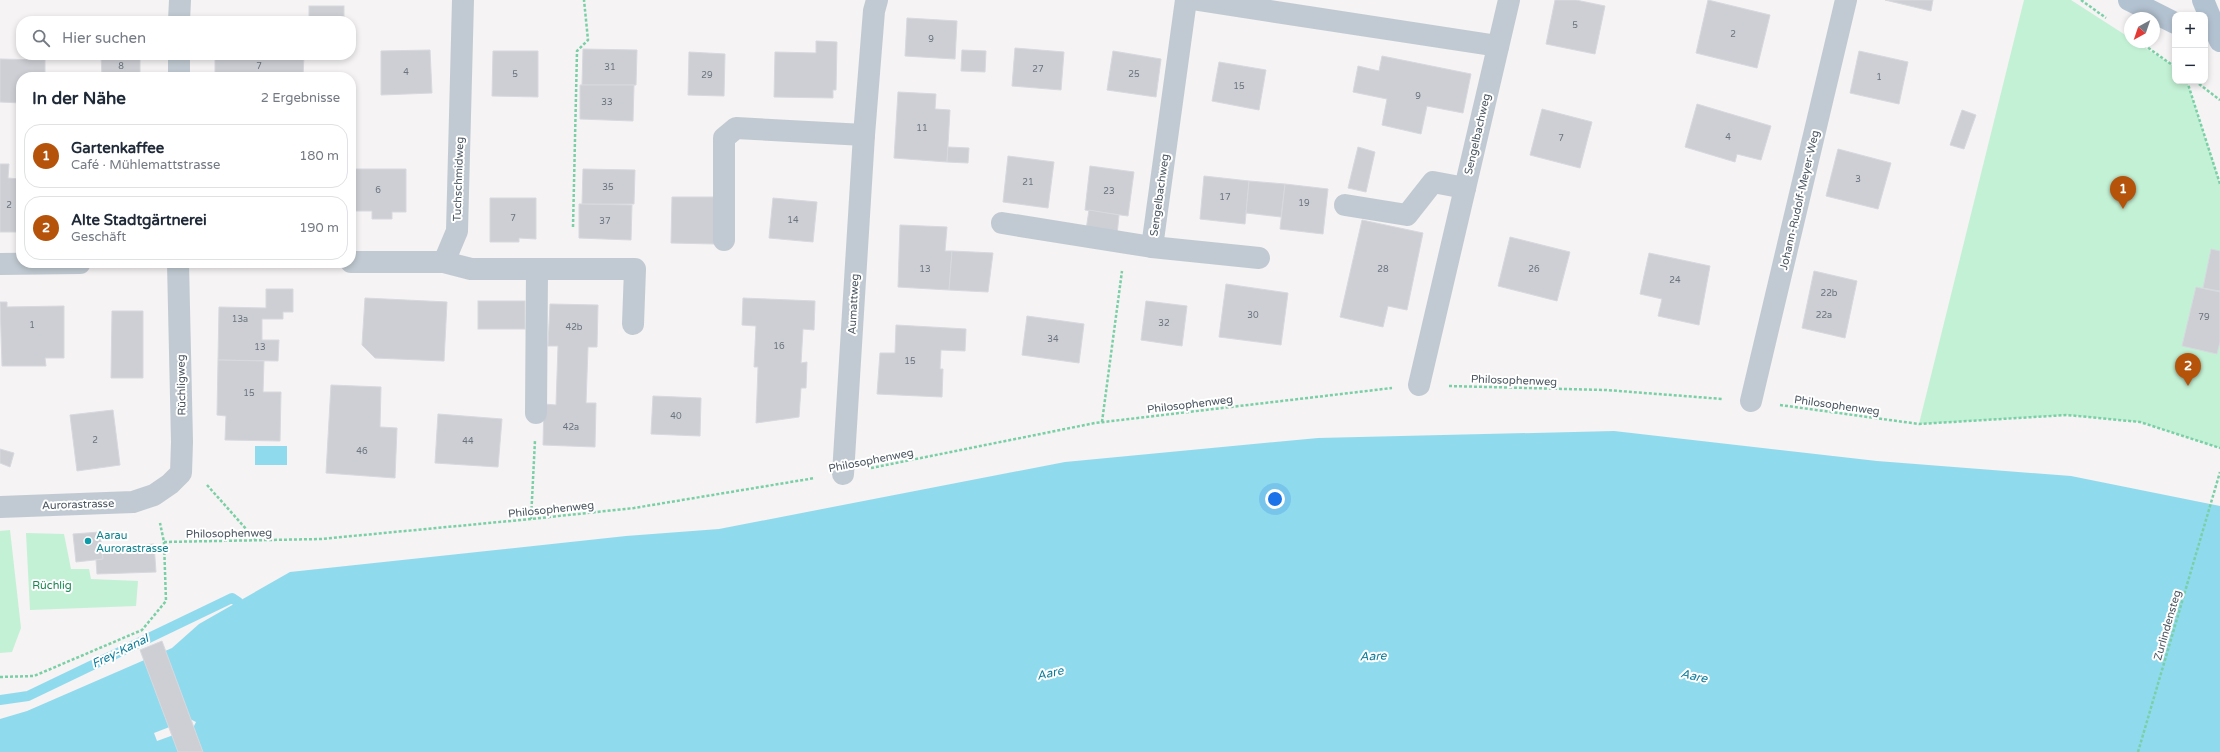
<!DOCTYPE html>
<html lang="de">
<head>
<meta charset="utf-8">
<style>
  :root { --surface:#fff; --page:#f6f6f7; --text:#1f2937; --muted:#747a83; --line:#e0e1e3; --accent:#b45309 }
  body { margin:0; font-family:"Varela Round",sans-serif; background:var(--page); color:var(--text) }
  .controls { position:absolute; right:12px; top:12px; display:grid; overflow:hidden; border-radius:8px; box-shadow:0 2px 6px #0003 }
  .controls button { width:36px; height:36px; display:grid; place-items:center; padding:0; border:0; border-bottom:1px solid var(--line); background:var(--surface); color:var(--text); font:20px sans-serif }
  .compass { position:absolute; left:2124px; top:12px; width:36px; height:36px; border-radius:50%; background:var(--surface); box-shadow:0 2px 6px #0003; rotate:220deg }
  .you { position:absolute; left:1275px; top:499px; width:14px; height:14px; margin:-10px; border:3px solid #fff; border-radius:50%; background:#1a73e8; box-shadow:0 0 0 6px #1a73e833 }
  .badge { display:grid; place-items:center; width:26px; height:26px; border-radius:50%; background:var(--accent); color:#fff; font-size:13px; font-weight:700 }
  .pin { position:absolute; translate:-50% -33px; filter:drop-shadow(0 1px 2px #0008) }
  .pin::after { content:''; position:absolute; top:21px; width:14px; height:12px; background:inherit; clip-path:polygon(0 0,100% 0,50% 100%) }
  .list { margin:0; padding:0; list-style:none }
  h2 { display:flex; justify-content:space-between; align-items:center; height:52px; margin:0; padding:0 16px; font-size:17px }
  h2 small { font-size:13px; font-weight:400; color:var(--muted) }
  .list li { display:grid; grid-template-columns:26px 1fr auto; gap:12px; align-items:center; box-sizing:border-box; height:64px; margin:0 8px 8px; padding:0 8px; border:1px solid var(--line); border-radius:16px }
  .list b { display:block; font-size:15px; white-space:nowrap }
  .list p { margin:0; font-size:13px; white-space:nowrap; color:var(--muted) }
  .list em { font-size:13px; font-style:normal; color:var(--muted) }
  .icon { flex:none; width:22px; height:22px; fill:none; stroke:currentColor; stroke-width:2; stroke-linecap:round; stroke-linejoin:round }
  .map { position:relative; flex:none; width:2220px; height:752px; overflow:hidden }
  .search { position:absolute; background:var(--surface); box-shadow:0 2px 6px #0003; left:16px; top:16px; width:340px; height:44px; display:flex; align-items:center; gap:10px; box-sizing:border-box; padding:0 14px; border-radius:16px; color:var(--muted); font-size:15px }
  .panel { position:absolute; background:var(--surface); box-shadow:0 2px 6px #0003; left:16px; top:72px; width:340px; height:196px; border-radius:16px }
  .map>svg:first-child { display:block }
</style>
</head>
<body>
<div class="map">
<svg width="2220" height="752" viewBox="0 0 2220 752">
  <rect width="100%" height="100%" fill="#f5f3f3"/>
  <g fill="#c3f1d5">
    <polygon points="2024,0 2071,0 2130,38 2130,42 2136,42 2175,67 2175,81 2187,81 2220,184 2220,448 2140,422 2067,415 1919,424"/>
    <polygon points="10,530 21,628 12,652 0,653 0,531"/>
    <polygon points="26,533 64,534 71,569 89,569 91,579 138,581 136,606 30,610"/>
  </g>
  <g fill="#90daee" fill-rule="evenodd">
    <path d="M1614,431L1877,461L2071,476L2220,506V752H0V719L27,711L172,648L199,624L290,572L626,536L719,529L1065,462L1318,438ZM190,719L196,722L193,728L157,741L154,733Z"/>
    <rect x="255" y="446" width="32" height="19"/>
  </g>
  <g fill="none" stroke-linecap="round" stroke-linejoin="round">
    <polyline stroke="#90daee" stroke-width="10" points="0,700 28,696 232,598 238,602"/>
  </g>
  <g fill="#cdcfd5" stroke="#d7d9de">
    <polygon points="1555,0 1576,0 1605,6 1595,54 1546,44"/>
    <polygon points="1708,0 1770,15 1757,68 1696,53"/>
    <polygon points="1885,0 1933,0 1931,11"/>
    <rect x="309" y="6" width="35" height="15"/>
    <polygon points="907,18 957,21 955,59 905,56"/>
    <polygon points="816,41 837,42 836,90 833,90 833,98 774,97 775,52 816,53"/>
    <polygon points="1015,48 1064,52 1061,90 1012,86"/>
    <polygon points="583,49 637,50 636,85 582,85"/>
    <polygon points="430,50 432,93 381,95 381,51"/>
    <polygon points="962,50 986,51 985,72 961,71"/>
    <polygon points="493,51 538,51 538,97 492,96"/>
    <polygon points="1113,51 1161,59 1156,97 1107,90"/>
    <polygon points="1859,51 1908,62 1899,104 1850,93"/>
    <polygon points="689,52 725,54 724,96 688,95"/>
    <polygon points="101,55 140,55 140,77 102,77"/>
    <polygon points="215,55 304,55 303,77 215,77"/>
    <polygon points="1382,56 1471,74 1463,113 1427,106 1421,134 1382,125 1387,99 1353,92 1358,66 1379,71"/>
    <polygon points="0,59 45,60 45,77 21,77 21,103 0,102"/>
    <polygon points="1219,62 1266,70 1259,110 1212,101"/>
    <polygon points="580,85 634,85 633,121 580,119"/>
    <polygon points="898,92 936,94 935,109 950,110 947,162 894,158"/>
    <polygon points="1697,104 1771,126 1761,160 1737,154 1735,162 1685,147"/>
    <polygon points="1542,109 1592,122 1580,168 1530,155"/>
    <polygon points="1962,110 1976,115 1964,149 1950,145"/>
    <polygon points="948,147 969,148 968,163 947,162"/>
    <polygon points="1358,147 1375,152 1366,192 1348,188"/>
    <polygon points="1838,149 1891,163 1878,209 1826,196"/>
    <polygon points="1008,156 1054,162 1048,208 1003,202"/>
    <polygon points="0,164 9,164 8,178 19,179 18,232 0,232"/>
    <polygon points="1090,166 1134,172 1128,216 1085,210"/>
    <polygon points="351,169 406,169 406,212 392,212 392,219 372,219 372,211 351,211"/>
    <polygon points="583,169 635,170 634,204 582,204"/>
    <polygon points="1204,176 1249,181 1245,224 1200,219"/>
    <polygon points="1249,181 1285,184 1281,217 1246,213"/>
    <polygon points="1285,184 1328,189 1323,234 1280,229"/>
    <polygon points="672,197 716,197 715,244 671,243"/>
    <polygon points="490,198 536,198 536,239 519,238 519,242 490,242"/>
    <polygon points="773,198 817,202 813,242 769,238"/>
    <polygon points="579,204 632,205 631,240 579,238"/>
    <polygon points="1089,210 1119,215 1117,235 1086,230"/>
    <polygon points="1362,220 1423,233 1407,310 1388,306 1383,327 1340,317"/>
    <polygon points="900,225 947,227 945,251 952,251 949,290 898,287"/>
    <polygon points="1510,237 1570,252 1557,301 1498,286"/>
    <polygon points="2211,249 2220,251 2220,291 2203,288"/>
    <polygon points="952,251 993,253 988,292 949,290"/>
    <polygon points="1649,253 1710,266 1699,325 1658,316 1662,299 1640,294"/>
    <polygon points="1814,271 1857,281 1845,338 1802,328"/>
    <polygon points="1226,284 1288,293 1281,345 1219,337"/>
    <polygon points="2196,287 2220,292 2220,342 2217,354 2182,346"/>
    <polygon points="266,289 293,289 293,312 283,312 283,319 262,319 262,340 279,340 278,361 218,360 219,307 266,308"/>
    <polygon points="365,298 447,302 444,361 375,358 362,345"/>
    <polygon points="743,298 815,301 814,330 803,329 801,363 807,362 806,388 801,388 799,417 756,423 758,367 754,367 756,326 742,325"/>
    <rect x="478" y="301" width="47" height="28"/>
    <polygon points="1146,301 1187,306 1182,346 1141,340"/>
    <polygon points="0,302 7,302 7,307 64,306 64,358 45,358 46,366 2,366"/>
    <polygon points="550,304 598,305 597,347 588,347 586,403 596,403 595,447 543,445 544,404 556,405 558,346 548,346"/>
    <polygon points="112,311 143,311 143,378 111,378"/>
    <polygon points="1027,316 1084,324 1079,363 1022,355"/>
    <polygon points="896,325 966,329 965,351 941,350 940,369 943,369 942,397 877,394 880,353 895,353"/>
    <polygon points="218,360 264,361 263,392 281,392 280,441 225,440 226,416 217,415"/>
    <polygon points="331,385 381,387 380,427 397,428 395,478 326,473"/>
    <polygon points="653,396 701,398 700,436 651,434"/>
    <polygon points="113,410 120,465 77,471 70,415"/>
    <polygon points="438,414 502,419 498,467 435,463"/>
    <polygon points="0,449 14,453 10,467 0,463"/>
    <polygon points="100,532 103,559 76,562 73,534"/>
    <polygon points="154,544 156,572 97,574 96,560 103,559 102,548"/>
    <polygon points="162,641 203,752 178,752 140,650"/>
  </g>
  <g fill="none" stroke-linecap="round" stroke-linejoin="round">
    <g stroke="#7ad0a6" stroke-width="2.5" stroke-dasharray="3 2" stroke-linecap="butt">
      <polyline points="2081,0 2106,18"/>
      <polyline points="2140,42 2175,67"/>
      <polyline points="2187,81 2220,184"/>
      <polyline points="2195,81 2220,100"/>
      <polyline points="573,227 577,51 588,40 584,0"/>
      <polyline points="1449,386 1606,390 1723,399"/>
      <polyline points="1780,405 1919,424 2067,415 2140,422 2220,448"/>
      <polyline points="1102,422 1122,271"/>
      <polyline points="871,468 1095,423 1392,388"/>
      <polyline points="207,485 255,539"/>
      <polyline points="531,519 535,440"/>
      <polyline points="164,542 321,539 531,519 634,508 815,478"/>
      <polyline points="0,677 34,676 142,630 166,601 164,542 160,523"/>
      <polyline points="2138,752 2220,472"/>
    </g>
    <g stroke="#c1cad2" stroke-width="22">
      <polyline points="1198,0 1498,46"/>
      <polyline points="179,21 180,0"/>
      <polyline points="179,77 179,55"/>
      <polyline points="1345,205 1407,215 1433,182 1465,188"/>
      <polyline points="1002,223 1152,247 1259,258"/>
      <polyline points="724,240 724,138 736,128 864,135"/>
      <polyline points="1152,247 1186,0"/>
      <polyline points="351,262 444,262 457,231 463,0"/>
      <polyline points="444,262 471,269 635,269 633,324"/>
      <polyline points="0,264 80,263"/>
      <polyline points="1419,385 1509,0"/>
      <polyline points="1751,401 1846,0"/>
      <polyline points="536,413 537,270"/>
      <polyline points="843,474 864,135 874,11 877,0"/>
      <polyline points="0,507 133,502 154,495 170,484 181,473 182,442 178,263"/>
    </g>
    <g stroke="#b3c2d1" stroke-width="22">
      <polyline points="2129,0 2175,23"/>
      <polyline points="2203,0 2220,41"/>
    </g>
  </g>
  <circle fill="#0f9aa8" stroke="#fff" stroke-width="1.5" cx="88" cy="541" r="4"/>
  <g text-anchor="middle" stroke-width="4" stroke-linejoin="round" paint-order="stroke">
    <g font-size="9" fill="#6b747e">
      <text x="1575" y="28">5</text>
      <text x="1733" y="37">2</text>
      <text x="931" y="42">9</text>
      <text x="121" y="69">8</text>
      <text x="259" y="69">7</text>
      <text x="610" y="70">31</text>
      <text x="1038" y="72">27</text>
      <text x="406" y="75">4</text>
      <text x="515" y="77">5</text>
      <text x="1134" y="77">25</text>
      <text x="707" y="78">29</text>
      <text x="1879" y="80">1</text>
      <text x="1239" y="89">15</text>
      <text x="1418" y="99">9</text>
      <text x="607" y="105">33</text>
      <text x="922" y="131">11</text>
      <text x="1728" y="140">4</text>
      <text x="1561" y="141">7</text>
      <text x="1858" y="182">3</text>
      <text x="1028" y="185">21</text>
      <text x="608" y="190">35</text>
      <text x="378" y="193">6</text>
      <text x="1109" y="194">23</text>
      <text x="1225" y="200">17</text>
      <text x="1304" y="206">19</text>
      <text x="9" y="208">2</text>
      <text x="513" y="221">7</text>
      <text x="793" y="223">14</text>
      <text x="605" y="224">37</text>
      <text x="925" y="272">13</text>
      <text x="1383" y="272">28</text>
      <text x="1534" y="272">26</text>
      <text x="1675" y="283">24</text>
      <text x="1829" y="296">22b</text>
      <text x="1253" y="318">30</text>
      <text x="1824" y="318">22a</text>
      <text x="2204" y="320">79</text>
      <text x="240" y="322">13a</text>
      <text x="1164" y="326">32</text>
      <text x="32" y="328">1</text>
      <text x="574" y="330">42b</text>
      <text x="1053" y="342">34</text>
      <text x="779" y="349">16</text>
      <text x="260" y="350">13</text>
      <text x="910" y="364">15</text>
      <text x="249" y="396">15</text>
      <text x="676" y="419">40</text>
      <text x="571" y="430">42a</text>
      <text x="95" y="443">2</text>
      <text x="468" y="444">44</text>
      <text x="362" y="454">46</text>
    </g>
    <g font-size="11" fill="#4a5661" stroke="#fff">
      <text transform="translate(1477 134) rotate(-77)" y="4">Sengelbachweg</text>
      <text transform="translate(458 179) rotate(-88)" y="4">Tuchschmidweg</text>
      <text transform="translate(1159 195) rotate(-82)" y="4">Sengelbachweg</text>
      <text transform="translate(1799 200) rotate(-77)" y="4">Johann-Rudolf-Meyer-Weg</text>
      <text transform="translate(853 304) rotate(-87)" y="4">Aumattweg</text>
      <text transform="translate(1514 380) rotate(2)" y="4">Philosophenweg</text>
      <text transform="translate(181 385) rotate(-91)" y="4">Rüchligweg</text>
      <text transform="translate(1190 404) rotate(-7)" y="4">Philosophenweg</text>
      <text transform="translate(1837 405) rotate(8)" y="4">Philosophenweg</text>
      <text transform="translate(871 460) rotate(-11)" y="4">Philosophenweg</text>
      <text transform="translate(78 504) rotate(-2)" y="4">Aurorastrasse</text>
      <text transform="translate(551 509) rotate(-6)" y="4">Philosophenweg</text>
      <text transform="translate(229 533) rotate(-1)" y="4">Philosophenweg</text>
      <text transform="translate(2167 625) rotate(-74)" y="4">Zurlindensteg</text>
    </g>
    <g font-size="11" fill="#0d838f" stroke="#fff" text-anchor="start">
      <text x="96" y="539">Aarau<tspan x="96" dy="13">Aurorastrasse</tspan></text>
    </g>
    <g font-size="11" fill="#17864f" stroke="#fff">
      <text x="52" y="589">Rüchlig</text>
    </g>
    <g font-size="12" font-style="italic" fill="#0c7c9b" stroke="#fff">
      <text transform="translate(120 651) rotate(-26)" y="4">Frey-Kanal</text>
      <text transform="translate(1373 656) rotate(-2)" y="4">Aare</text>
      <text transform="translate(1050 673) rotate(-13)" y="4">Aare</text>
      <text transform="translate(1694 676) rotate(12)" y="4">Aare</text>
    </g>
  </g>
</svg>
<div class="controls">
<button>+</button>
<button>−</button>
</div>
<svg class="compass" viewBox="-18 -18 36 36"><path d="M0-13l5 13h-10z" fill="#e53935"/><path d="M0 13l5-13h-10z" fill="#747a83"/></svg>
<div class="you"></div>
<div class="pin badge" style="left:2123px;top:209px">1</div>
<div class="pin badge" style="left:2188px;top:386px">2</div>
<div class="search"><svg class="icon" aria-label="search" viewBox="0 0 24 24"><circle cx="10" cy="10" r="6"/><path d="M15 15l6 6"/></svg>Hier suchen</div>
<section class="panel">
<h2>In der Nähe<small>2 Ergebnisse</small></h2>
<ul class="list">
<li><span class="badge">1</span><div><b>Gartenkaffee</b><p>Café · Mühlemattstrasse</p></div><em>180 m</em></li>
<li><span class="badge">2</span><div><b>Alte Stadtgärtnerei</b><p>Geschäft</p></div><em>190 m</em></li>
</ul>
</section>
</div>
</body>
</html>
